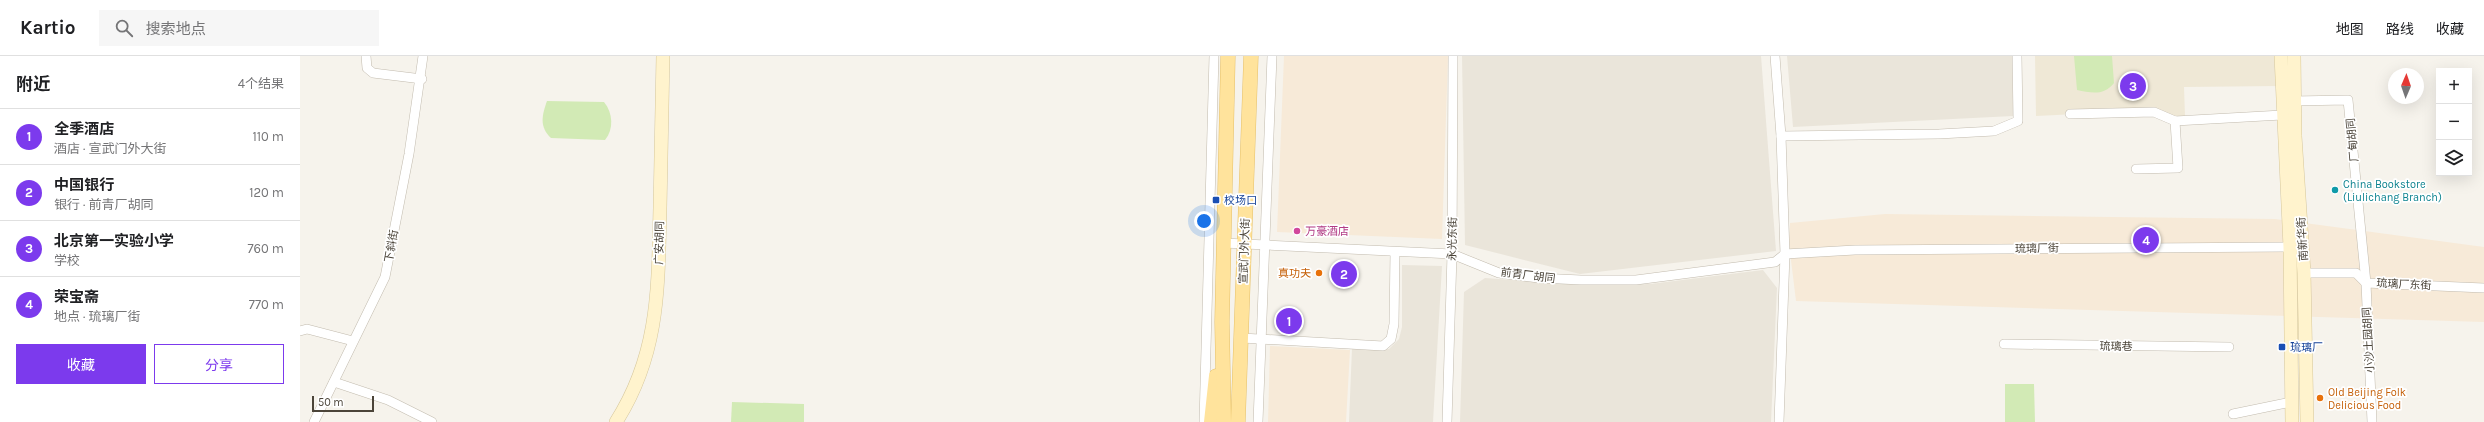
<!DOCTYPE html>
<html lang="zh">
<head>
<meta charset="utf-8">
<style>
  :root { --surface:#fff; --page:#f6f6f6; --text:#202124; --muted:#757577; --line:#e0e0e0; --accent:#7c3aed }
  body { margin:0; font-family:Karla,"Noto Sans SC",sans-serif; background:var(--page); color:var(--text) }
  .controls { position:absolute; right:12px; top:12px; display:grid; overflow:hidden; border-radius:0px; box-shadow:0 4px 16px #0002 }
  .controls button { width:36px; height:36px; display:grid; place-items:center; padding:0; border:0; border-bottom:1px solid var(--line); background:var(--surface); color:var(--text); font:20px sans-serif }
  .compass { position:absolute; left:2088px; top:12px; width:36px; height:36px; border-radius:50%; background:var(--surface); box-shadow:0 4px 16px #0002; rotate:2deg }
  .scale { position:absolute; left:12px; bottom:10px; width:62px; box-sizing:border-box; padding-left:4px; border:2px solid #4b4439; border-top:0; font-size:11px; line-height:14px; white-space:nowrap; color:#4b4439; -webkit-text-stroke:3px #fff; paint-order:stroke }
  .you { position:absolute; left:904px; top:165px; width:14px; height:14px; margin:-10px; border:3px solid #fff; border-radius:50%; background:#1a73e8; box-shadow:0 0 0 6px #1a73e833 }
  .badge { display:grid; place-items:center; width:26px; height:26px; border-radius:50%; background:var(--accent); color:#fff; font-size:13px; font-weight:700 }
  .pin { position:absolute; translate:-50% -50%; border:2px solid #fff; box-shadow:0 1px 4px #0006 }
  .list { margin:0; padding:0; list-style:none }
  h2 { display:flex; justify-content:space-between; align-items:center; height:52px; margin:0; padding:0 16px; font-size:17px }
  h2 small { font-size:13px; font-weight:400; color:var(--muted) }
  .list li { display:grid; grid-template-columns:26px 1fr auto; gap:12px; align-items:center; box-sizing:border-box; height:56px; padding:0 16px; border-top:1px solid var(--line) }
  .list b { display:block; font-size:15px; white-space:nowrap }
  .list p { margin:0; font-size:13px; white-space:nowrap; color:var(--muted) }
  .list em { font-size:13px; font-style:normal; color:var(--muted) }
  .actions { display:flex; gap:8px; padding:12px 16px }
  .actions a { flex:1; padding:9px 0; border:1px solid var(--accent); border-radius:0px; text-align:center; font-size:14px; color:var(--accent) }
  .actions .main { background:var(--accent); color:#fff }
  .icon { flex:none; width:22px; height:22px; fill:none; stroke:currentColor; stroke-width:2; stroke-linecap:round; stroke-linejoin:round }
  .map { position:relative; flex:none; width:2184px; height:366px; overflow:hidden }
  header { display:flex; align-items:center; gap:24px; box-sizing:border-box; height:56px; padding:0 20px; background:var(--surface); border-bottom:1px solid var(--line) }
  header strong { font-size:19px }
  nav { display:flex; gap:22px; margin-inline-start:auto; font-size:14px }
  .search { width:280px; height:36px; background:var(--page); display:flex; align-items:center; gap:10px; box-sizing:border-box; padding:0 14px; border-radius:0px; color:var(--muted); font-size:15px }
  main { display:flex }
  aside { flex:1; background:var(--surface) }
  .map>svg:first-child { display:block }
</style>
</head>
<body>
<header>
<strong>Kartio</strong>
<div class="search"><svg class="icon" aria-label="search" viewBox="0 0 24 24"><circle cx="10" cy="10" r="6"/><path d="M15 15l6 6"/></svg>搜索地点</div>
<nav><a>地图</a><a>路线</a><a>收藏</a></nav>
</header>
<main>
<aside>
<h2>附近<small>4个结果</small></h2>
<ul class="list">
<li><span class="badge">1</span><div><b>全季酒店</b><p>酒店 · 宣武门外大街</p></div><em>110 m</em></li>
<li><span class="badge">2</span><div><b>中国银行</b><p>银行 · 前青厂胡同</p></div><em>120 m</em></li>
<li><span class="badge">3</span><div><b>北京第一实验小学</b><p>学校</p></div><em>760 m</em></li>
<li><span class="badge">4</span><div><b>荣宝斋</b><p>地点 · 琉璃厂街</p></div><em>770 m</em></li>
</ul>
<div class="actions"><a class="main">收藏</a><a>分享</a></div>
</aside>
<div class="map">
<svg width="2184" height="366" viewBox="0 0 2184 366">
  <rect width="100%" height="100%" fill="#f6f3ec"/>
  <g fill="#eae5da">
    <polygon points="1162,0 1461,0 1476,195 1280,218 1165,189"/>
    <polygon points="1487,0 1712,0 1713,60 1493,71"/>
    <polygon points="1102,209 1142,210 1133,366 1049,366 1052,292 1089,293 1099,283 1102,271"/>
    <polygon points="1463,214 1477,232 1471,366 1160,366 1164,236 1185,222 1283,229 1350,228"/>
  </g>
  <g fill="#f7ead8">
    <polygon points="984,0 1148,0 1142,183 977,176"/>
    <polygon points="1585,158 1975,163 2184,191 2184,266 1496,245 1489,188 1490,167"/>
    <polygon points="970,290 1050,294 1046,366 968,366"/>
  </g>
  <polygon fill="#efe8d6" points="1735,0 1976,0 1979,30 1884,31 1885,60 1873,61 1859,54 1736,60"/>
  <g fill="#d2eab5">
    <path d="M1774,0H1812L1814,27C1804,40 1791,37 1777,34Z"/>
    <path d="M247,45L304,46C313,57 314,73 305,84L251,82C239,71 242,59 247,45Z"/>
    <polygon points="1705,328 1734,328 1735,366 1705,366"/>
    <polygon points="432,346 504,348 504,366 431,366"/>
  </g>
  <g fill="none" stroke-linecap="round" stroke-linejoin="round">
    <defs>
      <g id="street">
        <polyline points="66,0 67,12 73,17 122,23"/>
        <polyline points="1475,0 1481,80 1639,78 1694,75 1718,65 1717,0"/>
        <polyline points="1993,45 2048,44 2066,227 2072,366"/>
        <polyline points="1770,58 1854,56 1875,65 1878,112 1836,113"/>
        <polyline points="1875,65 1982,59"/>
        <polyline points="923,187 1152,198 1199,217 1239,222 1281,224 1336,224 1475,206 1485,198 1555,194 1990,191"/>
        <polyline points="2004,217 2056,217 2066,227 2184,232"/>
        <polyline points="0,275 7,273 53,285"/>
        <polyline points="942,282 1083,290 1091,283 1094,268 1095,196"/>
        <polyline points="1704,288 1929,291"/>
        <polyline points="34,326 88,344 132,366"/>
        <polyline points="1933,358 1991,346"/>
        <polyline points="14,366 85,221 109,98 123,0"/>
        <polyline points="904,366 914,0"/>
        <polyline points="958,366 972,0"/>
        <polyline points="1147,366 1152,198 1153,0"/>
        <polyline points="1479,366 1485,198 1481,80"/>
      </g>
      <g id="secondary">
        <polyline points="1981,0 1990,191 1992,366"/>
        <polyline points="1994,0 1995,80 2004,217 2007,366"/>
        <path d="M316,366C360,297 358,230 360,152C361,101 362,51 363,0"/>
      </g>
      <g id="primary">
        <polyline points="911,366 916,320"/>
        <polyline points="924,366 922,266 928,0"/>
        <polyline points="938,366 951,0"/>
      </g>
    </defs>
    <use href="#street" stroke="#c2bbae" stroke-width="10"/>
    <use href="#secondary" stroke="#d6c79b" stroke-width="14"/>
    <use href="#primary" stroke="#e6c16a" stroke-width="15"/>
    <use href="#street" stroke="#fff" stroke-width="9"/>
    <use href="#secondary" stroke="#fff3cd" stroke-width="13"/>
    <use href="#primary" stroke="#ffe39c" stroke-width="14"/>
  </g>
  <circle fill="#0f9aa8" stroke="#fff" stroke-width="1.5" cx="2035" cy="134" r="4"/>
  <g fill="#1a4fb4" stroke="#fff" stroke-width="1.5">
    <rect x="912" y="140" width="8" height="8" rx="2"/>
    <rect x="1978" y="287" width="8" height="8" rx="2"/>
  </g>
  <circle fill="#d1479c" stroke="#fff" stroke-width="1.5" cx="997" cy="175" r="4"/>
  <g fill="#e8710a" stroke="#fff" stroke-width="1.5">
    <circle cx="1019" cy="217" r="4"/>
    <circle cx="2020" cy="342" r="4"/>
  </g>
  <g text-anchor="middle" stroke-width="3.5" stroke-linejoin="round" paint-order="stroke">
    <g font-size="11" fill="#4b4439" stroke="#fff">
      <text transform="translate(2052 84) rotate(-95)" y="4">厂甸胡同</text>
      <text transform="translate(1152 183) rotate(-89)" y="4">永光东街</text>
      <text transform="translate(2002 183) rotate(-94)" y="4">南新华街</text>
      <text transform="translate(359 187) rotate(-89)" y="4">广安胡同</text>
      <text transform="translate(91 190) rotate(-80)" y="4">下斜街</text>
      <text transform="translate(1737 192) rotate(-1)" y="4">琉璃厂街</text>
      <text transform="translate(944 195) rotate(-88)" y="4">宣武门外大街</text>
      <text transform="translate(1228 219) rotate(7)" y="4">前青厂胡同</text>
      <text transform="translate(2104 228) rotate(3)" y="4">琉璃厂东街</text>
      <text transform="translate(2068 284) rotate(-93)" y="4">小沙土园胡同</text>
      <text transform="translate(1816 290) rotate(1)" y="4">琉璃巷</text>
    </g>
    <g font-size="11" fill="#0d838f" stroke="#fff" text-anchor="start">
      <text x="2043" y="132">China Bookstore<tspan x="2043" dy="13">(Liulichang Branch)</tspan></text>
    </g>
    <g font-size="11" fill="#164399" stroke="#fff" text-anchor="start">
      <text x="924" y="148">校场口</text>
      <text x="1990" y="295">琉璃厂</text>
    </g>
    <g font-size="11" fill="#b23c85" stroke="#fff" text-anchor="start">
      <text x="1005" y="179">万豪酒店</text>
    </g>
    <g font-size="11" fill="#c56008" stroke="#fff" text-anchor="end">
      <text x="1011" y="221">真功夫</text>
      <text x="2028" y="340" text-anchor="start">Old Beijing Folk<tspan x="2028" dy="13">Delicious Food</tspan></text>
    </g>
  </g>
</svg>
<div class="controls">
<button>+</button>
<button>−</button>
<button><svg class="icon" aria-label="layers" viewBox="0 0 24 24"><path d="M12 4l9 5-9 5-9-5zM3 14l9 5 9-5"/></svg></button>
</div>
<svg class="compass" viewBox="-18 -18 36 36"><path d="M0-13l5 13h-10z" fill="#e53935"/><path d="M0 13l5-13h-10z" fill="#757577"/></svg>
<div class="scale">50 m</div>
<div class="you"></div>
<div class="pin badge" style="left:989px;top:265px">1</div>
<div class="pin badge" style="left:1044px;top:218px">2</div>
<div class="pin badge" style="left:1833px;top:30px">3</div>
<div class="pin badge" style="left:1846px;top:184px">4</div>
</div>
</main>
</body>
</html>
